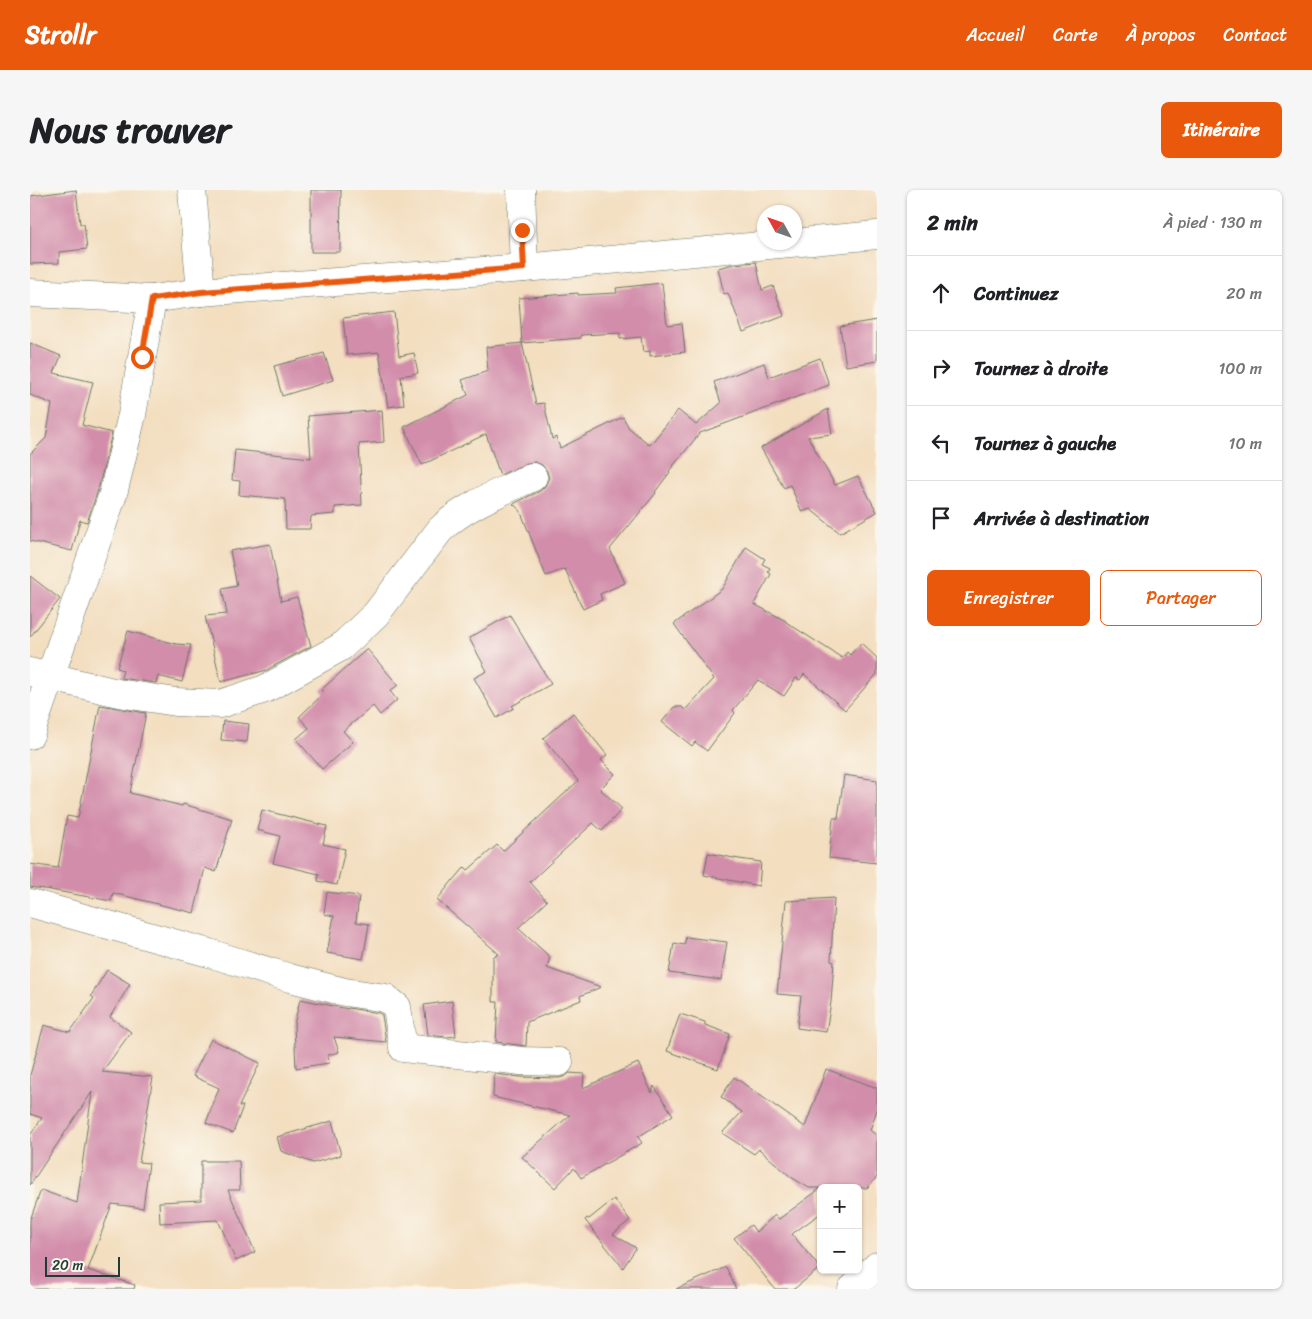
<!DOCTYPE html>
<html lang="fr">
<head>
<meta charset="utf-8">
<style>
  :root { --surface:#fff; --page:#f6f6f6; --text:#202124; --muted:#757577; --line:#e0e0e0; --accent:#ea580c }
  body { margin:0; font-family:Sriracha,sans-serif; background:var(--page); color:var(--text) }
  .controls { position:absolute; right:15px; bottom:15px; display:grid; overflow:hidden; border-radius:8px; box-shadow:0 1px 4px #0004 }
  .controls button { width:45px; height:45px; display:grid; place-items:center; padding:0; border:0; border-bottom:1px solid var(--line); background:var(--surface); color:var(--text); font:25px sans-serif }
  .compass { position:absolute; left:727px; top:15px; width:45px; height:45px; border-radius:50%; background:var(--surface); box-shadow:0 1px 4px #0004; rotate:310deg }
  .scale { position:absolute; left:15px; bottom:12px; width:75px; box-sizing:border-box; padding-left:5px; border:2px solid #1f3d34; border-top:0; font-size:14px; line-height:18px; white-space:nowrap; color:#1f3d34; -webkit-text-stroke:4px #fbf7ec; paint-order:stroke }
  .stop { position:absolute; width:15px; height:15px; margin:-11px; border:4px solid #ea580c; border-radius:50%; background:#fff }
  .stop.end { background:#ea580c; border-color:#fff; box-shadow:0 1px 5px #0008 }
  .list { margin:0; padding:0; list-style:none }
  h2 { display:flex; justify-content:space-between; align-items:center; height:65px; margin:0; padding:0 20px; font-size:21px }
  h2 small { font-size:16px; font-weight:400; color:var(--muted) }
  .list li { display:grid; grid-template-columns:32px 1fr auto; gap:15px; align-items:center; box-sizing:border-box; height:75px; padding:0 20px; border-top:1px solid var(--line) }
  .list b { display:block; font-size:19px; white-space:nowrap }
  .list em { font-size:16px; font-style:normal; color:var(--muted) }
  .actions { display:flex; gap:10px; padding:15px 20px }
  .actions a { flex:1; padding:11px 0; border:1px solid var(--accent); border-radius:8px; text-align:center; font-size:18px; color:var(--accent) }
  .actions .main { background:var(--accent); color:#fff }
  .icon { flex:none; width:28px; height:28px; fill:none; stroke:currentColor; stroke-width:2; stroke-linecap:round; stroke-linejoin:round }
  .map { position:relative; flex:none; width:847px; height:1099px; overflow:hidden; border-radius:8px }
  header { display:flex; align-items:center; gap:30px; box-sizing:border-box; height:70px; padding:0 25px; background:var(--accent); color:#fff }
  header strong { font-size:24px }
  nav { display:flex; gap:28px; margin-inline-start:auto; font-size:18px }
  .intro { display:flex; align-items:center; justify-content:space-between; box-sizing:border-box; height:120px; padding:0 30px }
  h1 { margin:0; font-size:35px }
  .button { padding:12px 22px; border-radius:8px; background:var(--accent); color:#fff; font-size:18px; font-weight:700 }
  main { display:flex; gap:30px; padding:0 30px }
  aside { flex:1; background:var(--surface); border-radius:8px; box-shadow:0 1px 4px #0004 }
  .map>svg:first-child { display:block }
</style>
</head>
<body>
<header>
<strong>Strollr</strong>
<nav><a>Accueil</a><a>Carte</a><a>À propos</a><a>Contact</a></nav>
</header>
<div class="intro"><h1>Nous trouver</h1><a class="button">Itinéraire</a></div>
<main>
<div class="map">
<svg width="847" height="1099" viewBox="0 0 847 1099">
  <rect width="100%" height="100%" fill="#fbf7ec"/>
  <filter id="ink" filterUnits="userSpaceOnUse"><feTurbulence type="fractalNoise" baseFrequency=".02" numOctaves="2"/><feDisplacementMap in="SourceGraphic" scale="10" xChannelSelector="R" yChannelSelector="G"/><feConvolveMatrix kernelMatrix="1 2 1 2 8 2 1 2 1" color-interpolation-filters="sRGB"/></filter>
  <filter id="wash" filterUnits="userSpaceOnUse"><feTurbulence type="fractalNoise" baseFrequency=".0096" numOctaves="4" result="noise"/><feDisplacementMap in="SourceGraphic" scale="20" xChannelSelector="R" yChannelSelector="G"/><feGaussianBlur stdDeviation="1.12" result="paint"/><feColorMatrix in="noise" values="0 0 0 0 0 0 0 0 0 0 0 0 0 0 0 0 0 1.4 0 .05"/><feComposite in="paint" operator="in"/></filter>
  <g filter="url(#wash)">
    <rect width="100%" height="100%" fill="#f3dec0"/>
    <g id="blocks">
      <g fill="#d28daa">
        <polygon points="46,0 50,34 54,34 57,59 29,62 29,73 0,74 0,6"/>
        <polygon points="281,0 311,0 310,62 281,62"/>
        <polygon points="726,72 732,100 743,96 754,126 713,142 698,103 694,104 688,78 703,74"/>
        <polygon points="632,93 637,135 652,133 655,162 620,166 620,161 613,162 611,147 590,149 590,143 551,145 551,148 492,153 489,108 548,103 548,105 587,103 586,98"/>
        <polygon points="364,122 369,166 384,163 388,183 371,186 374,215 358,217 349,162 317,165 313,128"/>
        <polygon points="847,130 847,171 816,176 810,136"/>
        <polygon points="0,153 31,166 24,183 63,192 52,235 82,243 68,300 57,332 50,330 42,361 0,351 0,264 16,248 22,214 0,205"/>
        <polygon points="492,153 506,214 514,213 522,249 526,247 530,258 593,227 599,238 620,255 648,220 666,235 691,213 684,192 734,173 739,187 790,168 799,195 670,243 639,281 640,282 625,302 626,303 580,359 595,393 570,404 572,410 553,419 535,379 516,386 490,320 483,314 510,301 515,296 519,288 517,281 512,275 505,272 497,273 470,285 456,244 392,275 374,237 438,205 432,190 458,181 456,157"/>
        <polygon points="294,163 303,190 252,206 244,176"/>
        <polygon points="798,219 802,244 778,247 805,295 828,286 847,322 810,343 780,319 772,322 760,295 754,298 731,258"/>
        <polygon points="352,220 354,252 329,254 332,315 305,317 305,324 281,326 280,339 256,339 255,309 209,305 210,291 202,290 205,260 281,268 278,226"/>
        <polygon points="240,354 251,411 267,407 281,456 240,478 237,480 191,492 175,426 197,424 192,399 207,396 200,361"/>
        <polygon points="716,357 735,369 732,374 740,378 738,382 741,384 724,414 756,431 756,432 812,468 817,462 820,465 831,453 847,468 847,484 815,520 774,484 770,490 766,488 754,506 728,490 703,520 705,523 677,561 665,552 662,556 632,532 644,517 652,517 655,520 684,489 644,434 692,399"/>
        <polygon points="0,386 30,409 0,447"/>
        <polygon points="480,425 521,494 482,516 484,518 467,528 444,488 457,481 439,448"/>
        <polygon points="98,441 146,454 161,455 152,492 128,486 126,493 91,488 93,480 87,478"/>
        <polygon points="337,459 368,495 360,501 367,510 350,525 343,516 313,541 323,552 292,579 266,549 279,538 269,527 294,503 291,500"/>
        <polygon points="70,515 116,523 100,603 152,616 153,614 202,629 186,682 175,678 164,723 83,703 81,711 21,700 0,697 0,674 28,678 37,626 48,628"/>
        <polygon points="543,523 577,565 571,570 585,584 570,599 592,619 572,641 563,633 500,692 517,711 488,738 520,767 517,778 571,797 550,806 551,810 497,832 496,856 466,852 468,812 463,812 463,767 469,764 407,710 423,690 423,691 435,677 438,680 467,655 473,661 548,591 513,548"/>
        <polygon points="193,531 219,534 217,552 191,550"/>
        <polygon points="814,585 847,590 847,673 799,668 803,628 808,628"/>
        <polygon points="232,620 297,636 293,654 315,659 307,695 288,691 289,684 243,673 250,646 227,640"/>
        <polygon points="678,663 709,669 731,672 729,696 674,685"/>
        <polygon points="297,702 329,706 326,732 339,734 333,769 297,763 304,726 294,724"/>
        <polygon points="804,708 801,771 804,772 801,812 796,842 767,838 771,806 747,804 756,711"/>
        <polygon points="656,747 697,752 691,790 639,783 644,753 654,755"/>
        <polygon points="77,780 100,794 80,827 101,842 72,882 123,887 109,972 119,973 113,1018 82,1014 58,1080 105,1095 104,1099 0,1099 0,1030 11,1000 47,1013 62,902 0,995 0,945 12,928 0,924 0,885 14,835 40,842 64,808 61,806"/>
        <polygon points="270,809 318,819 318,818 349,823 352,825 356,852 304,847 309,862 298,865 299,873 266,878 264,835"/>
        <polygon points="422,811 426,846 417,847 398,845 394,815"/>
        <polygon points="650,824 675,832 675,835 700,844 688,879 637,861"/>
        <polygon points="181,849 230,873 209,916 213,916 203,943 176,933 189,898 163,886"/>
        <polygon points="608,873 622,903 624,896 643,925 608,947 612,953 551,988 544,978 525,998 492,967 540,925 463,907 464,884 491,887 529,888 536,886 539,883 554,884 553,898"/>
        <polygon points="796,879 847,898 847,920 840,940 847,946 847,987 837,998 779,998 761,987 729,959 724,964 692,943 712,922 691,907 704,887 775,937"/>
        <polygon points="302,931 311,965 283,973 251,961 247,947"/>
        <polygon points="171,971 209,971 210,1000 198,1000 225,1062 206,1071 188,1030 130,1033 129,1012 171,1010"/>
        <polygon points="791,998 791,1023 762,1044 790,1078 764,1099 745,1099 704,1048 721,1035 726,1042 745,1025 749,1029"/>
        <polygon points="584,1009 600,1030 583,1044 606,1058 593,1078 555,1030 557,1028 559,1029"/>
        <polygon points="696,1077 706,1099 646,1099"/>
      </g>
    </g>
  </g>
  <g filter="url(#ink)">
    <use href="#blocks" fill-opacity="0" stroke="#697565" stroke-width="1"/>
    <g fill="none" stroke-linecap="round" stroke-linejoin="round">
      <defs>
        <g id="minor">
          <polyline points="162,0 171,102"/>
          <polyline points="491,0 494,78"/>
          <polyline points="0,103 122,109 171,102 494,78 847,45"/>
          <path d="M0,482L88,503L146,512L190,514L235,499L311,457L346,424L410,340C434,316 471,302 503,287"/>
          <polyline points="0,545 83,304 102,225 122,109"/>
          <polyline points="0,713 179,763 260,788 315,802 356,808 367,817 373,858 491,871 529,872"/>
          <polyline points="822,1099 847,1076"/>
        </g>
      </defs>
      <use href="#minor" stroke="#697565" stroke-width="29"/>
      <use href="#minor" stroke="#fff" stroke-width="28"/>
    </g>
  </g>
  <g fill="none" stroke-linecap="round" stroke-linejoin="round" filter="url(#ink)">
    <polyline stroke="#ea580c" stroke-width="6" points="112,167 122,109 171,102 494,78 492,40"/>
  </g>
</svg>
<div class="controls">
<button>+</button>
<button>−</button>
</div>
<svg class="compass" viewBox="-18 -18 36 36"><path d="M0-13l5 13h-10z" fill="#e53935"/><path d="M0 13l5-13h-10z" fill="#757577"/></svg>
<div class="scale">20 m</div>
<div class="stop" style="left:112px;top:167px"></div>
<div class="stop end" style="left:492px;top:40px"></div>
</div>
<aside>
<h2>2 min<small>À pied · 130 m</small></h2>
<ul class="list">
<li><svg class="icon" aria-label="ahead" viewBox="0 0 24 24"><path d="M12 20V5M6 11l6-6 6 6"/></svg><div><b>Continuez</b></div><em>20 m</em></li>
<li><svg class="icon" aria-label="right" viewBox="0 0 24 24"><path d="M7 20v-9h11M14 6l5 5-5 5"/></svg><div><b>Tournez à droite</b></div><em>100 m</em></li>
<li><svg class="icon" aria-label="left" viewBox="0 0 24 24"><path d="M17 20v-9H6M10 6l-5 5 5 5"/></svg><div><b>Tournez à gauche</b></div><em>10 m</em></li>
<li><svg class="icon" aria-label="arrive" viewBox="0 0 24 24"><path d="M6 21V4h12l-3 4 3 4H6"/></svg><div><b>Arrivée à destination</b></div></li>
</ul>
<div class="actions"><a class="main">Enregistrer</a><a>Partager</a></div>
</aside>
</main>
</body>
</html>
